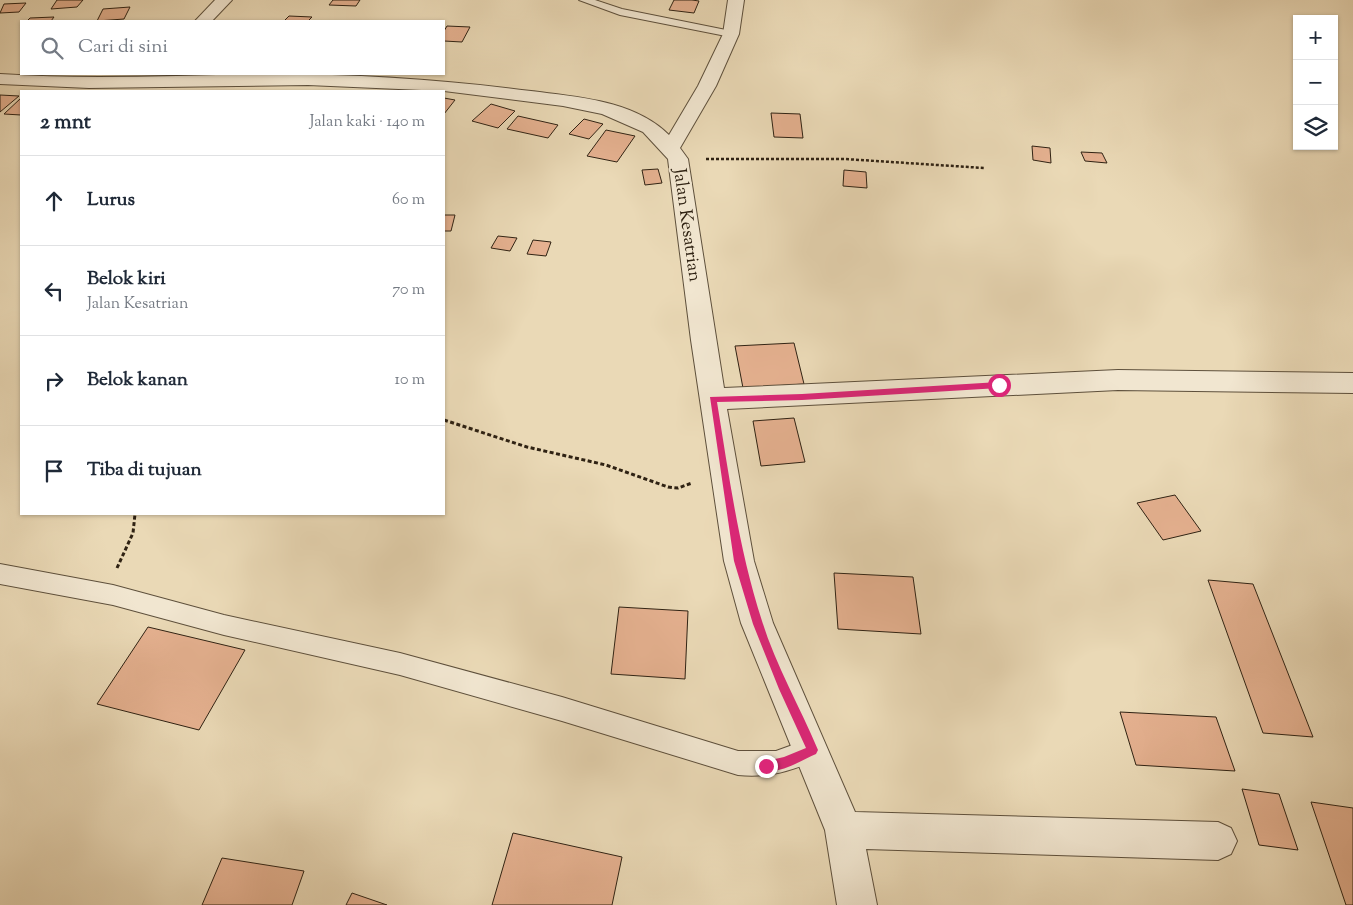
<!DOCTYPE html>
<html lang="id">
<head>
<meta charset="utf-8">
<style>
  :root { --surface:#fff; --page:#f2f2f3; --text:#1f2937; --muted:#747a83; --line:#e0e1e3 }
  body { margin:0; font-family:"Sorts Mill Goudy",serif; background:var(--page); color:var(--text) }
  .controls { position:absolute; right:15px; top:15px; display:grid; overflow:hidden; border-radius:0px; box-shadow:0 1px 4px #0004 }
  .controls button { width:45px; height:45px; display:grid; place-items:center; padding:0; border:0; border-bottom:1px solid var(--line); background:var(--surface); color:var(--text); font:25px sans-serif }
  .stop { position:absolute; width:15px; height:15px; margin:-11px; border:4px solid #db2777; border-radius:50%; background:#fff }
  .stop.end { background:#db2777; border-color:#fff; box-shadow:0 1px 5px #0008 }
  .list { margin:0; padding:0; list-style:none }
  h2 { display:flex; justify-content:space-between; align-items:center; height:65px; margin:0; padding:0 20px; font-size:21px }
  h2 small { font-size:16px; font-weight:400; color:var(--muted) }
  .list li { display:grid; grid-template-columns:32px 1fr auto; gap:15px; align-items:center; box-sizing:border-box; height:90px; padding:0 20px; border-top:1px solid var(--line) }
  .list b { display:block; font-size:19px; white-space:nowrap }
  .list p { margin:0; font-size:16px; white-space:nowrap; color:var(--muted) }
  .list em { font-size:16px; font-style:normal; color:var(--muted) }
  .icon { flex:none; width:28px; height:28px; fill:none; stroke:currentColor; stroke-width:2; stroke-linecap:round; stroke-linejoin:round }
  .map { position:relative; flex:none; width:1353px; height:905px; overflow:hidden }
  .search { position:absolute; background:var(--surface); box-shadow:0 1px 4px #0004; left:20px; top:20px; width:425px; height:55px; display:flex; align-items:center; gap:12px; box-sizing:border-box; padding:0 18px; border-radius:0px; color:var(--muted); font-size:19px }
  .panel { position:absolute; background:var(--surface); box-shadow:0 1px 4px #0004; left:20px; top:90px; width:425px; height:425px; border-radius:0px }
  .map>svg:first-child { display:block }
</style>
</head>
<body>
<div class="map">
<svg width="1353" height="905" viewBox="0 0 1353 905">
  <rect width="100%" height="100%" fill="#ead9b6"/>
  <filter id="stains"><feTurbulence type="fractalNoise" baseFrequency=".004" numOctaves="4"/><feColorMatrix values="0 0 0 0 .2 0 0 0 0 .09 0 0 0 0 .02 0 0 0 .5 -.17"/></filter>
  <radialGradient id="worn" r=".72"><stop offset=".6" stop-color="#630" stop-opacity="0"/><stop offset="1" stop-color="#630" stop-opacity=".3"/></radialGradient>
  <g fill="#e5b190" stroke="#2f2213">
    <polygon points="57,0 83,0 77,7 51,9"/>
    <polygon points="333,0 360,0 356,6 329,5"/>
    <polygon points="674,0 692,0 699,1 694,13 669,10"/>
    <polygon points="26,3 19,12 0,13 4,4"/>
    <polygon points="130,7 124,19 97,21 103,9"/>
    <polygon points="289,16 312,17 308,21 284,21"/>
    <polygon points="54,17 51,21 27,21 30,18"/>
    <polygon points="447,26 470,27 462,42 444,41 444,31"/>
    <polygon points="0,95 19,96 0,112"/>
    <polygon points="21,98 21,115 4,114"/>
    <polygon points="444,98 455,100 444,114"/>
    <polygon points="491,104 515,111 498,128 472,121"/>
    <polygon points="771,113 800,114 803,138 774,137"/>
    <polygon points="518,116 558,125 548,138 507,129"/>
    <polygon points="584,119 603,124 589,139 569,134"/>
    <polygon points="606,130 635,136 617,162 587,156"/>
    <polygon points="1032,146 1050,148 1051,163 1033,160"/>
    <polygon points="1081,152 1102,153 1107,163 1085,161"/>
    <polygon points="658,169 662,183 645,185 642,170"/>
    <polygon points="844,170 866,172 867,188 843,186"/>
    <polygon points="444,215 455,215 451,231 444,231"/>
    <polygon points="498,236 517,238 510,251 491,248"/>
    <polygon points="533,240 551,242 546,256 527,254"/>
    <polygon points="794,343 804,384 743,388 735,346"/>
    <polygon points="794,418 805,462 761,466 753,421"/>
    <polygon points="1175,495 1201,531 1163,540 1137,503"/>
    <polygon points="834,573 913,577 921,634 838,629"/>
    <polygon points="1208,580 1253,584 1313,737 1263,733"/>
    <polygon points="619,607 688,611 685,679 611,674"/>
    <polygon points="148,627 245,650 199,730 97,704"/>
    <polygon points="1120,712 1216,717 1235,771 1136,765"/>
    <polygon points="1242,789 1279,794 1298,850 1259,845"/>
    <polygon points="1311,802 1353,808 1353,905 1346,905"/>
    <polygon points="513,833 622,857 612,905 492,905"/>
    <polygon points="222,858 304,871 292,905 202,905"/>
    <polygon points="352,893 387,905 346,905"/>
  </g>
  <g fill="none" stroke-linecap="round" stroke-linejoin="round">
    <defs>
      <g id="lane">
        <polygon points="579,0 595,0 622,9 731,31 737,34 731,37 620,15"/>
        <path d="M0,564L113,585L224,615L400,653L562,697L738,751H776L812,738L820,742L824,750L820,758C792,771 769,778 738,775L562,721L400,675L224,635L113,605L0,584Z"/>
      </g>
      <g id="street">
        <polygon points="215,0 232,0 212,21 195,21"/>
        <path d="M728,0H744L739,34L716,86L680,148L688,159L724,388L1118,370L1353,373V393L1118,390L727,409L754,561L773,623L855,812L1218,822L1231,828L1237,841L1231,854L1218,860L866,849L877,905H837L825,830L741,623L724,561L691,340L668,159L643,132L602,114L563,106L444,91L308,85L89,88L0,84V74C91,80 181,75 272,74C359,74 445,80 531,91C577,97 634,100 669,135L698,86L723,34Z"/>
      </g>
    </defs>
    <use href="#lane" stroke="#5e503c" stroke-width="2"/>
    <use href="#street" stroke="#5e503c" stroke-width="2"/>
    <polyline stroke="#2f2213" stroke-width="2.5" stroke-dasharray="3 2" stroke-linecap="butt" points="706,159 845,159 984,168"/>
    <g stroke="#2f2213" stroke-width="3" stroke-dasharray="4 2.5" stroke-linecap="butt">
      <polyline points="444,420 527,447 606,465 668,487 678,488 692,483"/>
      <polyline points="117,568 133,533 135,514"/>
    </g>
    <use href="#lane" fill="#f1e6d0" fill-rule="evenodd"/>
    <use href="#street" fill="#f1e6d0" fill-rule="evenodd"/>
  </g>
  <path fill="#db2777" d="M999,382L1003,385L999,388L802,400L717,402C729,476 739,550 762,621C776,666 800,707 818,750L816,754C802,760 777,776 762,770V762L784,757L806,748L779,689L753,624L734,561L710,397L802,394Z"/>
  <g text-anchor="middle" stroke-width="4" stroke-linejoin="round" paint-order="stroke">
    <g font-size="18" fill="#2f2213" stroke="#f1e6d0">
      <text transform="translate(688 225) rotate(82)" y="6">Jalan Kesatrian</text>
    </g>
  </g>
  <rect width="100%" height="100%" filter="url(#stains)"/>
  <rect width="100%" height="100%" fill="url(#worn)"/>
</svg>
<div class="controls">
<button>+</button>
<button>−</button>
<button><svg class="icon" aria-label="layers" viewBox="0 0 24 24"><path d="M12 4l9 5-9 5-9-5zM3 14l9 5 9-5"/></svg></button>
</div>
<div class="stop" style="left:999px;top:385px"></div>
<div class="stop end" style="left:766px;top:766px"></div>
<div class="search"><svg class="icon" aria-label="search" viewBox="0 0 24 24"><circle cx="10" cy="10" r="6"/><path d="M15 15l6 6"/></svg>Cari di sini</div>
<section class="panel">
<h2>2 mnt<small>Jalan kaki · 140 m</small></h2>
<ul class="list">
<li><svg class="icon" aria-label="ahead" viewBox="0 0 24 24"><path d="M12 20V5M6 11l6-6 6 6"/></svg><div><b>Lurus</b></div><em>60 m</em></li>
<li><svg class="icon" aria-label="left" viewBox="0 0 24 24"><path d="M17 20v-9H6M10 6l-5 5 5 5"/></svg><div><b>Belok kiri</b><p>Jalan Kesatrian</p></div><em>70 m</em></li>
<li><svg class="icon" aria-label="right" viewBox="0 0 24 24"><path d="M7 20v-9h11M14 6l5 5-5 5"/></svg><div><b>Belok kanan</b></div><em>10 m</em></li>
<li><svg class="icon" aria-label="arrive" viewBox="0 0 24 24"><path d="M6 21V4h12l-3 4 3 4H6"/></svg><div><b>Tiba di tujuan</b></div></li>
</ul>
</section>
</div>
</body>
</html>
